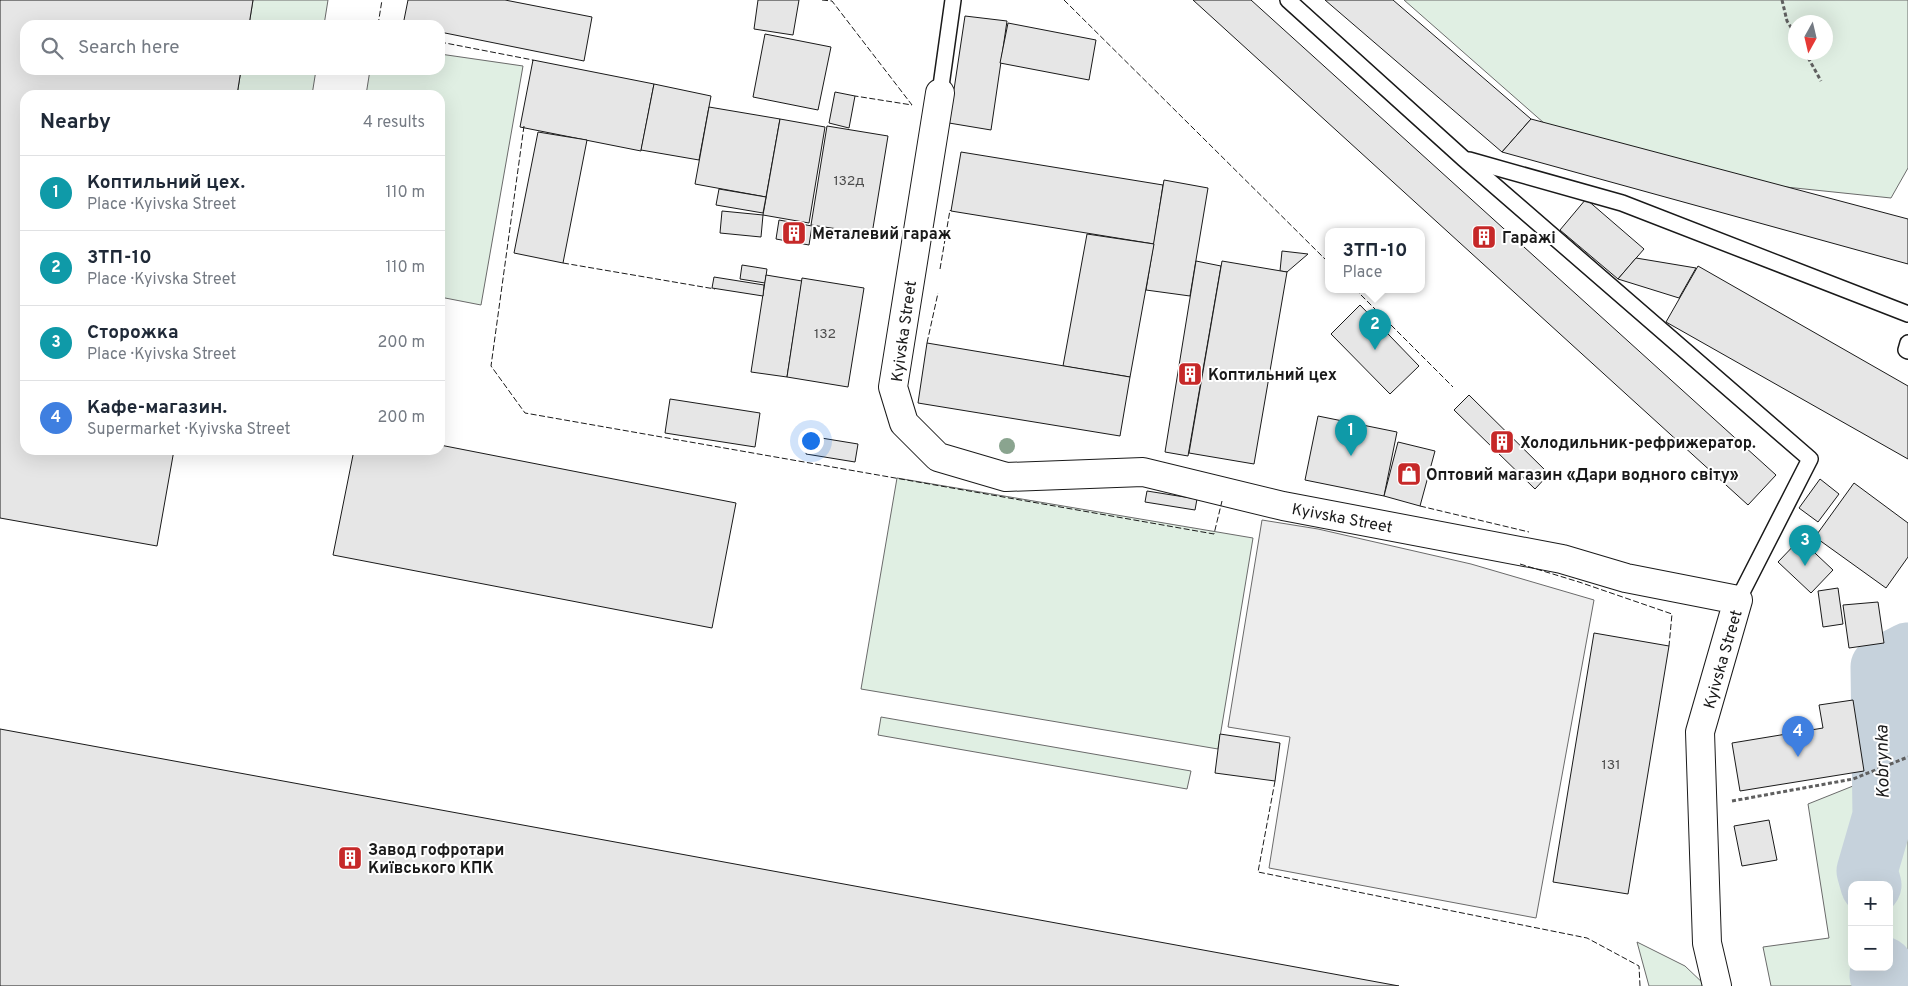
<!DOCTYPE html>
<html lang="en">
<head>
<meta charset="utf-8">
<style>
  :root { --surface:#fff; --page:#f6f6f7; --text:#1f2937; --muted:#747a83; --line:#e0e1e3; --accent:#c62828 }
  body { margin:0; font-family:Overpass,sans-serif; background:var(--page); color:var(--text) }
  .controls { position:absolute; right:15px; bottom:15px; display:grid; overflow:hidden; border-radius:10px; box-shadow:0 5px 20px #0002 }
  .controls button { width:45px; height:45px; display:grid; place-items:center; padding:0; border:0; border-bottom:1px solid var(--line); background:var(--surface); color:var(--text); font:25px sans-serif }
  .compass { position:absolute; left:1788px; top:15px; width:45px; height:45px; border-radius:50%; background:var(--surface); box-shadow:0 5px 20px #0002; rotate:188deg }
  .you { position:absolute; left:810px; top:440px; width:18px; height:18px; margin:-12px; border:4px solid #fff; border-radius:50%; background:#1a73e8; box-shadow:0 0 0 8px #1a73e833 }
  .badge { display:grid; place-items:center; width:32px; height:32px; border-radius:50%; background:var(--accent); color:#fff; font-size:16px; font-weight:700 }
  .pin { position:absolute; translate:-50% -41px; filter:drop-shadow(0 1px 2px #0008) }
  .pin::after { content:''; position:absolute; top:26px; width:18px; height:15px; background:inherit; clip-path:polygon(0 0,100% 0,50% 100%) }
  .popup { position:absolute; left:1325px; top:228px; width:100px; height:65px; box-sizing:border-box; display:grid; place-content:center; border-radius:10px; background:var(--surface); filter:drop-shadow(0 1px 4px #0005); font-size:16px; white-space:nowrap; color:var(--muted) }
  .popup b { font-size:19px; color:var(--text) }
  .popup::after { content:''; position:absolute; left:50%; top:100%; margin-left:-10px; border:10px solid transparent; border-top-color:var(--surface) }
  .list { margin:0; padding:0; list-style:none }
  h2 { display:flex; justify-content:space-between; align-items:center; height:65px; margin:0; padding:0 20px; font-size:21px }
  h2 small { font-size:16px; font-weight:400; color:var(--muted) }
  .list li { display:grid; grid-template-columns:32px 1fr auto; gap:15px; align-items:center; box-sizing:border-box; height:75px; padding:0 20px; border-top:1px solid var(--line) }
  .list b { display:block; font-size:19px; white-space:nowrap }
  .list p { margin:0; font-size:16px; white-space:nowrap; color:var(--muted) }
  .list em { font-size:16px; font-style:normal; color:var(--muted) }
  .icon { flex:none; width:28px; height:28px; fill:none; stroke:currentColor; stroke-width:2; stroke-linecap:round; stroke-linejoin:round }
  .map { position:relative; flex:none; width:1908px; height:986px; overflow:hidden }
  .search { position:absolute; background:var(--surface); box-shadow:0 5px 20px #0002; left:20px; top:20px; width:425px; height:55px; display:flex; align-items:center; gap:12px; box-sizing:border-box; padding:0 18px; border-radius:15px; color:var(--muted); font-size:19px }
  .panel { position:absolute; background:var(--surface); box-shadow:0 5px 20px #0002; left:20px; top:90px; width:425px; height:365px; border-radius:15px }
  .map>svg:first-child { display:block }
</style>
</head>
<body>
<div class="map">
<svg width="1908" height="986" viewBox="0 0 1908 986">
  <rect width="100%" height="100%" fill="#fff"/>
  <g fill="#e0efe3" stroke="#6a6a6a" fill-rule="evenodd">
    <polygon points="253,0 328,0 324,25 249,25"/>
    <path d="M1404,0H1908V168L1891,198L1594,167ZM1796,22H1826V52H1796Z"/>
    <polygon points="440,54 523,66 481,305 440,297 440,95 366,95 370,70 440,70"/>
    <polygon points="241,70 316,70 312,95 237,95"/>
    <polygon points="897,478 1253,538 1218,749 861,689"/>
    <polygon points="881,717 1191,771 1187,789 878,735"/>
    <path d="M1908,764V958L1889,986H1771L1763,947L1829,938L1808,804ZM1852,885H1889V967H1852Z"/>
    <polygon points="1637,942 1685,966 1706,986 1649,986"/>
  </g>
  <polygon fill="#ededed" stroke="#6a6a6a" points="1262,520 1318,529 1471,564 1594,600 1536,918 1269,868 1290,737 1228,727"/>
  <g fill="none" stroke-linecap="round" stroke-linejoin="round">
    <g stroke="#c6d2dc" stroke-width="61">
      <polyline points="1871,885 1867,871 1883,816 1881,667 1908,653"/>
      <polyline points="1883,967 1880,975 1889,986"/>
    </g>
  </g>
  <g fill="#e6e6e6" stroke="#1a1a1a">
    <polygon points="0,0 253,0 249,25 25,25 25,70 241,70 237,95 25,95 25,450 174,450 157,546 0,518"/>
    <polygon points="408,0 505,0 592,17 584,61 440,32 440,25 403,25"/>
    <polygon points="758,0 799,0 793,35 754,29"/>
    <polygon points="1193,0 1251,0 1776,475 1748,505"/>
    <polygon points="1325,0 1393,0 1531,119 1502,152"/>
    <polygon points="965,16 1007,21 991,130 949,123"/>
    <polygon points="1008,23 1096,40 1089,80 1000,63"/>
    <polygon points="765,34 831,47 818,110 753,97"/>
    <polygon points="533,60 654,84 641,151 520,127"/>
    <polygon points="654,84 711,96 699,160 641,150"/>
    <polygon points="835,92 855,96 849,128 829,123"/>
    <polygon points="709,107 780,119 766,197 695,184"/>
    <polygon points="780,119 825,127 809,223 763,215"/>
    <polygon points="1531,119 1908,219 1908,264 1502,152"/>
    <polygon points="827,126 888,136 872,234 811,225"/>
    <polygon points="538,132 587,140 563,263 514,253"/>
    <polygon points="961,152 1163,185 1154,244 951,211"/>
    <polygon points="1164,180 1208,188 1190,296 1146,290"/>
    <polygon points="719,189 766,197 763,213 716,205"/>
    <polygon points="1586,199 1644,249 1618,279 1560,230"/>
    <polygon points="722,211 763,215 761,237 720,233"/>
    <polygon points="779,220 812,226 809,245 776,239"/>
    <polygon points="1087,234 1154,244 1130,377 1063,366"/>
    <polygon points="1282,251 1308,254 1287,272 1280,271"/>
    <polygon points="1636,258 1696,268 1679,298 1618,279"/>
    <polygon points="1196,261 1221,266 1188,456 1165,452"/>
    <polygon points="1222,261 1287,272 1254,464 1189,453"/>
    <polygon points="742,265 767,269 765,283 740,279"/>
    <polygon points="1698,266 1908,386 1908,459 1666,322"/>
    <polygon points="766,275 802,281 787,377 751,372"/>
    <polygon points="714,277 764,285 763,296 712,288"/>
    <polygon points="802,278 864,288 848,387 787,377"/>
    <polygon points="1360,305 1419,366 1390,394 1331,334"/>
    <polygon points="927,343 1130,377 1120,436 918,403"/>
    <polygon points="1469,395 1549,474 1535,489 1454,410"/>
    <polygon points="670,399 760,413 755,447 665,433"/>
    <polygon points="1318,416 1397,432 1384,496 1305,480"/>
    <polygon points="809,436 858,444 855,462 806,454"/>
    <polygon points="1398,442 1435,451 1420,506 1384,496"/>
    <polygon points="440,445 736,503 712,628 333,555 354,450 440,450"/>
    <polygon points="1820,479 1839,494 1818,522 1799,508"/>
    <polygon points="1854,483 1908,523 1908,557 1886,588 1815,537"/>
    <polygon points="1147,491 1197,499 1195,510 1145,502"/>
    <polygon points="1800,539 1833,570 1811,593 1778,562"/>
    <polygon points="1838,588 1843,624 1823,627 1818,591"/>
    <polygon points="1878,602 1884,643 1849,648 1843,605"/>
    <polygon points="1594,633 1669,646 1628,894 1553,882"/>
    <polygon points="1853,700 1864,771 1740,791 1732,743 1823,728 1819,705"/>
    <polygon points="0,729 1399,986 0,986"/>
    <polygon points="1220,734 1280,743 1275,781 1215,773"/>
    <polygon points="1769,820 1777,860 1742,866 1734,826"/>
  </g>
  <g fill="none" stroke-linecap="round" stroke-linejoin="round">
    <defs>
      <g id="lane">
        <polyline points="1288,0 1464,159 1810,459 1738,600"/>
        <polyline points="940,93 953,0"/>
        <polyline points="1469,160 1622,203 1908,314"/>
        <polyline points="1908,343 1906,350 1908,351"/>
      </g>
      <g id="street">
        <path id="s1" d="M940,93L893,387L904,423L938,457L1006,477L1143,472L1283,506L1562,559L1626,578L1738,600L1700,732L1707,943L1717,986"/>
      </g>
    </defs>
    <use href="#lane" stroke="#1a1a1a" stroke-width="18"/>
    <use href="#street" stroke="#1a1a1a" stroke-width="30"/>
    <g stroke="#5f5f5f" stroke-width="3" stroke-dasharray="4 2.5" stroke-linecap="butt">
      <polyline points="1782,0 1787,21 1796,35"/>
      <polyline points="1805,52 1821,81"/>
      <polyline points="1732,801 1853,779 1908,757"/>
    </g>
    <use href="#lane" stroke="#fff" stroke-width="15"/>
    <use href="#street" stroke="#fff" stroke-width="28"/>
    <g stroke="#1a1a1a" stroke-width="1" stroke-dasharray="6 2.5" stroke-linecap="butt">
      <polyline points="822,0 832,1 912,105 855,96"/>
      <polyline points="1064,0 1329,263"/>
      <polyline points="378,25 382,0"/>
      <polyline points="440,42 533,60 533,61"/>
      <polyline points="524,126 491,366 525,413 1214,534 1222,501"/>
      <polyline points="563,263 715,289"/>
      <polyline points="940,269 950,210 951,211"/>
      <polyline points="1355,289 1453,387"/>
      <polyline points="927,343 938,293"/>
      <polyline points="1420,506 1529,532"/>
      <polyline points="1520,564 1579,582 1672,614 1669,646"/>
      <polyline points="1275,781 1258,872 1587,938 1639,966 1640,986"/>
    </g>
  </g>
  <circle fill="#8aa48f" cx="1007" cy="446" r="8"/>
  <defs>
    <symbol id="building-square" viewBox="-11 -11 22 22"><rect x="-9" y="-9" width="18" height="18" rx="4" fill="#c62828" stroke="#fff"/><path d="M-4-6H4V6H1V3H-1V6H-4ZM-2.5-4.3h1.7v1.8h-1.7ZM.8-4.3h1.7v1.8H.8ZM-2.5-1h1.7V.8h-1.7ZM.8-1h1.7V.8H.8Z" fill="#fff"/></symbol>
    <symbol id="shop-square" viewBox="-11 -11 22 22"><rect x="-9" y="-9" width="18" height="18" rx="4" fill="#c62828" stroke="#fff"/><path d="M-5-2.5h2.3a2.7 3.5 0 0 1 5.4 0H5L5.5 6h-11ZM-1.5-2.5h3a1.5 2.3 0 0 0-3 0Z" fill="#fff"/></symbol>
  </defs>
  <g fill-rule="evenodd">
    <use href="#building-square" x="780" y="219" width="28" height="28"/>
    <use href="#building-square" x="1470" y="223" width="28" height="28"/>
    <use href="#building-square" x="1176" y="360" width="28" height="28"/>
    <use href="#building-square" x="1488" y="428" width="28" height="28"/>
    <use href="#shop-square" x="1395" y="460" width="28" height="28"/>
    <use href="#building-square" x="336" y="844" width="28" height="28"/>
  </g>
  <g text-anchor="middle" stroke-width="4" stroke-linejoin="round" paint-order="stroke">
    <g font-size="14" fill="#4d4d4d">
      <text x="849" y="185">132д</text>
      <text x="825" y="338">132</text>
      <text x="1611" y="769">131</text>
    </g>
    <g font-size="16" font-weight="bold" fill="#1a1a1a" stroke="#fff" text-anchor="start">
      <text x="812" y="239">Металевий гараж</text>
      <text x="1502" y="243">Гаражі</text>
      <text x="1208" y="380">Коптильний цех</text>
      <text x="1520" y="448">Холодильник-рефрижератор.</text>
      <text x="1426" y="480">Оптовий магазин «Дари водного світу»</text>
      <text x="368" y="855">Завод гофротари<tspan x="368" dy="18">Київського КПК</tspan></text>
    </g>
    <g font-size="16" fill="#1a1a1a" stroke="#fff">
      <text transform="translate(903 331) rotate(-82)" y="6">Kyivska Street</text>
      <text dy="6" stroke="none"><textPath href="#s1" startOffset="796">Kyivska Street</textPath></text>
      <text transform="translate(1722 659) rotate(-74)" y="6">Kyivska Street</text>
    </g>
    <g font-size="18" font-style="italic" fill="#1a1a1a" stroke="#fff">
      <text transform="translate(1882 762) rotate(-91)" y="6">Kobrynka</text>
    </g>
  </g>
</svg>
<div class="controls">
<button>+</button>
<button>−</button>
</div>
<svg class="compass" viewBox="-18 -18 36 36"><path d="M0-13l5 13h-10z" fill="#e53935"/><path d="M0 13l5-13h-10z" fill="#747a83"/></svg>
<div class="you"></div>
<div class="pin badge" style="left:1351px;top:456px;background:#0f9aa8">1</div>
<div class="pin badge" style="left:1375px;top:350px;background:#0f9aa8">2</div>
<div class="popup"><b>3ТП-10</b>Place</div>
<div class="pin badge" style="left:1805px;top:566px;background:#0f9aa8">3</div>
<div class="pin badge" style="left:1798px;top:757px;background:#3f7fe0">4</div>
<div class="search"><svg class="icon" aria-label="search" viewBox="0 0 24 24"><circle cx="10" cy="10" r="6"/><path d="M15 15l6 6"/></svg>Search here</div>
<section class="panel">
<h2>Nearby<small>4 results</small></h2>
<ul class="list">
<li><span class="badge" style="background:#0f9aa8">1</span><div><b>Коптильний цех.</b><p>Place · Kyivska Street</p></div><em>110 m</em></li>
<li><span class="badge" style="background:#0f9aa8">2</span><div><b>3ТП-10</b><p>Place · Kyivska Street</p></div><em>110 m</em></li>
<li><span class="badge" style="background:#0f9aa8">3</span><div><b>Сторожка</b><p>Place · Kyivska Street</p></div><em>200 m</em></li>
<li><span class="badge" style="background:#3f7fe0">4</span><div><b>Кафе-магазин.</b><p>Supermarket · Kyivska Street</p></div><em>200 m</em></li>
</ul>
</section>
</div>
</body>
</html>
